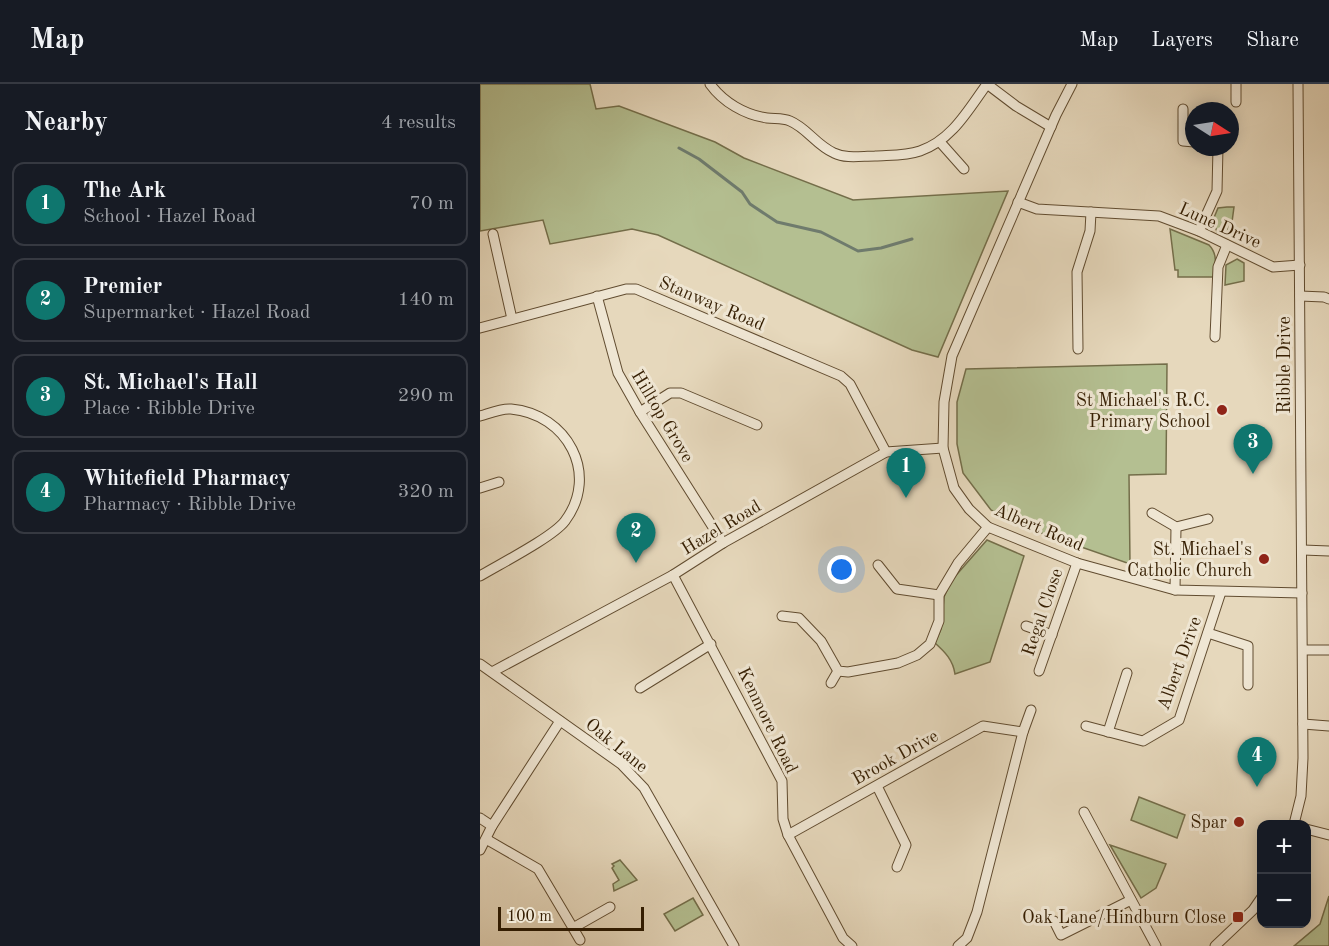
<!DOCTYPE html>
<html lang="en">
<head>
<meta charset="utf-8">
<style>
  :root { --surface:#171b24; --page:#242831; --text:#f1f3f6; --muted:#9ea1a6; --line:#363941; --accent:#0f766e }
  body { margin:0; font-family:"Old Standard TT",serif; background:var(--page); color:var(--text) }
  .controls { position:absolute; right:18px; bottom:18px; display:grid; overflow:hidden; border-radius:12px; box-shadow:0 3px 15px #0003 }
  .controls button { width:54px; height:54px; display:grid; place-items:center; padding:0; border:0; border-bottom:2px solid var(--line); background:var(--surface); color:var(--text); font:30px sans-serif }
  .compass { position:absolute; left:705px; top:18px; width:54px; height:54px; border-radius:50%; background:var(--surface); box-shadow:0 3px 15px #0003; rotate:102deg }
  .scale { position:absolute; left:18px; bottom:15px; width:146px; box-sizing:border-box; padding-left:6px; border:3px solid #351e02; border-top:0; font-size:16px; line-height:21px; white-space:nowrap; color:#351e02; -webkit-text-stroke:4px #efe6d3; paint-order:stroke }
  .you { position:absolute; left:362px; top:486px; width:21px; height:21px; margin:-15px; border:4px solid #fff; border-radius:50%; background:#1a73e8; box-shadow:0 0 0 9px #1a73e833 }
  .badge { display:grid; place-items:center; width:39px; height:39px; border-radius:50%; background:var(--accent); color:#fff; font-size:20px; font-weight:700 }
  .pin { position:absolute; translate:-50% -50px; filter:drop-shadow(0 2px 3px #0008) }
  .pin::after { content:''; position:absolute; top:32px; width:21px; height:18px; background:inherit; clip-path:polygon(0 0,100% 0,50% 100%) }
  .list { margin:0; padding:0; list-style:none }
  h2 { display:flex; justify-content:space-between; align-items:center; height:78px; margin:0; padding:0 24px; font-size:26px }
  h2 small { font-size:20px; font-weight:400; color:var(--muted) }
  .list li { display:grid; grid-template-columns:39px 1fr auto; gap:18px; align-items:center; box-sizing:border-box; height:84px; margin:0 12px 12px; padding:0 12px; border:2px solid var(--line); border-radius:12px }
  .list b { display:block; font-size:22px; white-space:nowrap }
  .list p { margin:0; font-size:20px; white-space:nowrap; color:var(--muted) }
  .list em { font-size:20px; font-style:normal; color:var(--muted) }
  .map { position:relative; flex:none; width:849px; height:862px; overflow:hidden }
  header { display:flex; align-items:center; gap:36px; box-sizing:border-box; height:84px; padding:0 30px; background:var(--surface); border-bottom:2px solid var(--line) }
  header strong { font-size:28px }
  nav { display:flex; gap:33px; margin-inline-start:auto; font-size:21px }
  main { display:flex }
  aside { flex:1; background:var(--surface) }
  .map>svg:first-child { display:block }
</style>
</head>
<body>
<header>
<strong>Map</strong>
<nav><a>Map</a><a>Layers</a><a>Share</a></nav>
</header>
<main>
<aside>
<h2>Nearby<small>4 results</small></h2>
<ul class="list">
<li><span class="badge">1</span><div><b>The Ark</b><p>School · Hazel Road</p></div><em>70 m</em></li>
<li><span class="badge">2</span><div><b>Premier</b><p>Supermarket · Hazel Road</p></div><em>140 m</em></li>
<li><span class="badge">3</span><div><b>St. Michael's Hall</b><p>Place · Ribble Drive</p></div><em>290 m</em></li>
<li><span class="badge">4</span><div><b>Whitefield Pharmacy</b><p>Pharmacy · Ribble Drive</p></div><em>320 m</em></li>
</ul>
</aside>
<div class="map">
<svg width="849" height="862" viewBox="0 0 849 862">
  <rect width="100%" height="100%" fill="#e6d8bc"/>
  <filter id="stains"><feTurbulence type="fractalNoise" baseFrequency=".00333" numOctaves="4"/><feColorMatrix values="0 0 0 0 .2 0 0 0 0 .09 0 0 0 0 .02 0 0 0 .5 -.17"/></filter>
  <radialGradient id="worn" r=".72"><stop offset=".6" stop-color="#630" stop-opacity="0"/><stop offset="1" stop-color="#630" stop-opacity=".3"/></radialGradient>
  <g fill="#b4bf91" stroke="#746e4a" stroke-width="1.5">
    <polygon points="0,0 110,0 116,25 139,22 235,58 264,74 373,116 528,107 458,273 432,266 178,151 152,145 70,160 63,136 0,147"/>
    <polygon points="747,123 754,123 752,138 748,139 747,152 737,148 733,136 738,124"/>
    <path d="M690,145L729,161C738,170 735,181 735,193H698V186H695Z"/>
    <polygon points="757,175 764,179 764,197 745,201 746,181"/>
    <polygon points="687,280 686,390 649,391 650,480 538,441 511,426 483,389 477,360 477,318 486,285"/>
    <path d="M507,456L544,472L510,578L475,590C473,576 465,568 455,559L461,545L464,513L471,497Z"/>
    <polygon points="659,713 705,731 697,754 651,736"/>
    <polygon points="630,761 686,780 676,804 661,814"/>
    <polygon points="140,776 157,796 134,807 133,800 139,796 132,784 134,782 132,780"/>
    <polygon points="849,812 849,862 814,862 840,840"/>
    <polygon points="213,814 223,831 195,847 184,830"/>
  </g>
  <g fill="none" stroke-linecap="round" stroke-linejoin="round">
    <polyline stroke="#6f7b6d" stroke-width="3" points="199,64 219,75 262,108 270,120 297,138 341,148 378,167 401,164 432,155"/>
    <defs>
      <g id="minor">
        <path d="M230,0C243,18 265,31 287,34C295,35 303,34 310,37C327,44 336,61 354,69C366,75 381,72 395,72C409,71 426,72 440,67C472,56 488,26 507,0"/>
        <polyline points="507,0 536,22 571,43"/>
        <polyline points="592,0 576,31 472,272 464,318 463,364 474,404 489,425 508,443 597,479 695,506 822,509"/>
        <polyline points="756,18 756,0"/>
        <polyline points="703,25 703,57 714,58"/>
        <polyline points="460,58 484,85"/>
        <polyline points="538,118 557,125 679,132 719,147 793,183 820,181"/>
        <polyline points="719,147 737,107 738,63"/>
        <polyline points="13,150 32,235"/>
        <polyline points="117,212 138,289 160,328 243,459"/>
        <polyline points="820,212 844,213 849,215"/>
        <polyline points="0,244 146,205 156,205 361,292 370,300 406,368"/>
        <polyline points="735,253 738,183 747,161"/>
        <polyline points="598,265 597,188 610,147 611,128"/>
        <polyline points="160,328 190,309 201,309 277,341"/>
        <path d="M0,332C10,329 22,324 31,325C87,330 120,390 85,437C73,453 20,480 0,492"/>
        <polyline points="0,404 19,398"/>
        <polyline points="672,429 696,443 728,435"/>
        <polyline points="823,466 849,467"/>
        <polyline points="398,481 417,505 459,511"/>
        <polyline points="193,491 302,697 303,735 308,751 363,854 372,862"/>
        <polyline points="695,506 696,443"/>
        <polyline points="302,532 319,534 341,557 358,587 368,588 418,579 437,571 450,560 459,537 459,511 478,479 508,443"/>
        <polyline points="546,542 572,551"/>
        <polyline points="728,549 768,562 768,601"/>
        <polyline points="823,566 849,566"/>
        <polyline points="0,580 141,680 164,704 254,862"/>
        <polyline points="559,587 597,479"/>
        <polyline points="12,588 193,491 243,459 406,368 463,364"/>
        <polyline points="351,599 358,587"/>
        <polyline points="160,604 231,560"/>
        <polyline points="823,640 849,642"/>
        <polyline points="606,642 663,657 699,636 741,508"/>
        <polyline points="628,648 647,589"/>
        <polyline points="397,702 426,761 417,783"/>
        <polyline points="604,728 676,862"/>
        <polyline points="0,734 12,742"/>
        <polyline points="814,740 821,712 823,674 818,0"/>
        <polyline points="826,745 849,751"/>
        <polyline points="308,751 503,642 543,648"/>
        <polyline points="6,755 58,785 93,844 130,823"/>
        <polyline points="0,766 12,742 80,637"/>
        <polyline points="574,837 581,851 651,816"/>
        <polyline points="93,844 100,856"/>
        <polyline points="478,862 487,854 497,828 543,648 551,626"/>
        <polyline points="735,862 773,826 782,813"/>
      </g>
    </defs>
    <use href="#minor" stroke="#614c30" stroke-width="11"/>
    <use href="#minor" stroke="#efe6d3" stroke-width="9"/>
  </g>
  <g fill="#8f2418" stroke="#efe6d3" stroke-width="2">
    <circle cx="742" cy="326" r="6"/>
    <circle cx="784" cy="475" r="6"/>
    <circle cx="759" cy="738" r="6"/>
    <rect x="752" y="827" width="12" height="12" rx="3"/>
  </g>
  <g text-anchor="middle" stroke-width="6" stroke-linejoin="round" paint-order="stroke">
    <g font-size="18" fill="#351e02" stroke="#efe6d3">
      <text transform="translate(740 141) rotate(24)" y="6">Lune Drive</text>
      <text transform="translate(232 219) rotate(23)" y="6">Stanway Road</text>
      <text transform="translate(804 281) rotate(-90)" y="6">Ribble Drive</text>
      <text transform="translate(183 332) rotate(59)" y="6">Hilltop Grove</text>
      <text transform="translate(241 443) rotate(-31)" y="6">Hazel Road</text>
      <text transform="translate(559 443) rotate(23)" y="6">Albert Road</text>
      <text transform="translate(562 528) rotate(-71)" y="6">Regal Close</text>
      <text transform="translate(699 579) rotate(-70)" y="6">Albert Drive</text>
      <text transform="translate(288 636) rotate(64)" y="6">Kenmore Road</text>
      <text transform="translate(137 661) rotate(39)" y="6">Oak Lane</text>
      <text transform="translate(415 673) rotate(-29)" y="6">Brook Drive</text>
    </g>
    <g font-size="18" fill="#351e02" stroke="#efe6d3" text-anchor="end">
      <text x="730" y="322">St Michael's R.C.<tspan x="730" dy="21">Primary School</tspan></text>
      <text x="772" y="471">St. Michael's<tspan x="772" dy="21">Catholic Church</tspan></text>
      <text x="747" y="744">Spar</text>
      <text x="746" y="839">Oak Lane/Hindburn Close</text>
    </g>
  </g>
  <rect width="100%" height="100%" filter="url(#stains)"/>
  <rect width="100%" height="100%" fill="url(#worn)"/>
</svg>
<div class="controls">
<button>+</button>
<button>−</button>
</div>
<svg class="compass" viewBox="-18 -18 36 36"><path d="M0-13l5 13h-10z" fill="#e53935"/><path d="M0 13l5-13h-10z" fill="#9ea1a6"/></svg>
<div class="scale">100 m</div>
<div class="you"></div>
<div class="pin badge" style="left:426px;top:414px">1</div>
<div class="pin badge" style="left:156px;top:479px">2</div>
<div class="pin badge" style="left:773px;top:390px">3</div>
<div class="pin badge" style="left:777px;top:703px">4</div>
</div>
</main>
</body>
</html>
